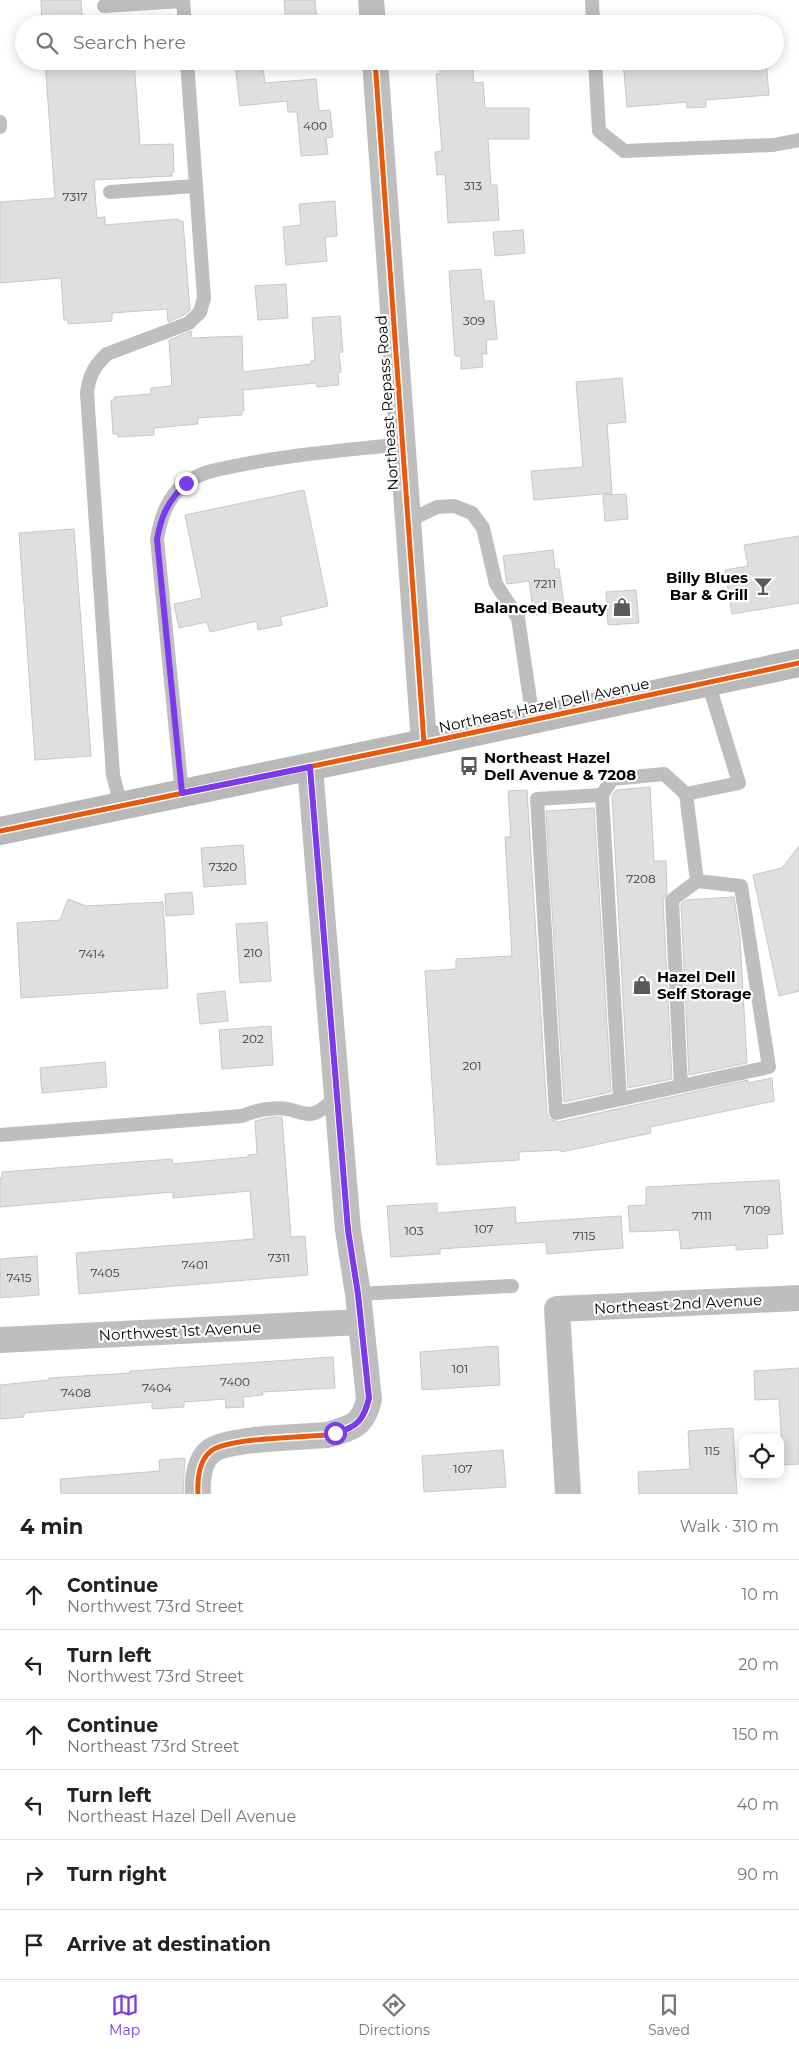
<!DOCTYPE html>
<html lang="en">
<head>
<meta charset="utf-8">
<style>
  :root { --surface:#fff; --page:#f6f6f6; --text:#222; --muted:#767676; --line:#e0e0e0; --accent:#7c3aed }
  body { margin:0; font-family:Montserrat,sans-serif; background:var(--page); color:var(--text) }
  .controls { position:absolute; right:15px; bottom:15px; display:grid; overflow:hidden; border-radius:10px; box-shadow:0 2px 12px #0003 }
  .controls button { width:45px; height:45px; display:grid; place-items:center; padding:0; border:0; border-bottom:1px solid var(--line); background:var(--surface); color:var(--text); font:25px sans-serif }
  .stop { position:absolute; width:15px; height:15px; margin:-11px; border:4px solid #7c3aed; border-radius:50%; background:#fff }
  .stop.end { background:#7c3aed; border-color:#fff; box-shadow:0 1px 5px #0008 }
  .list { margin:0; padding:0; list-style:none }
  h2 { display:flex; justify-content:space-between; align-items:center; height:65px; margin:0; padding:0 20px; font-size:21px }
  h2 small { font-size:16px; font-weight:400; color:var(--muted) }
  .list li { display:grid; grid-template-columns:32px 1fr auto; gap:15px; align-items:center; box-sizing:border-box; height:70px; padding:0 20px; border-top:1px solid var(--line) }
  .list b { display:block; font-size:19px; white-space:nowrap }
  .list p { margin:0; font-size:16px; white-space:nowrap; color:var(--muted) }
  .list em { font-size:16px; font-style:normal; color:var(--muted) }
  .icon { flex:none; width:28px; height:28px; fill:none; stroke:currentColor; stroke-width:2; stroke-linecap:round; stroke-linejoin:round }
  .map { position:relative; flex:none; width:799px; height:1494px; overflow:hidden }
  .search { position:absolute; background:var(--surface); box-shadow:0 2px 12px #0003; left:15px; right:15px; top:15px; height:55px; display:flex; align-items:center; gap:12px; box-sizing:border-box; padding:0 18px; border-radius:28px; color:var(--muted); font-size:19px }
  .sheet { height:485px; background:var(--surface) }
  nav { display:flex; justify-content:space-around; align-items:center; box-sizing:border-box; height:70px; border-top:1px solid var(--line); background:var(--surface); font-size:14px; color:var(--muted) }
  nav a { display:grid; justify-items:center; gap:2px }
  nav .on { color:var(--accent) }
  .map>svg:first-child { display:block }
</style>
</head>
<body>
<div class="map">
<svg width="799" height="1494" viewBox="0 0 799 1494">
  <rect width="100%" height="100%" fill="#fff"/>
  <path fill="#dfdfdf" stroke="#c7c7c7" d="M 41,0 L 81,0 L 83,24 L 42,24 Z
    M 284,0 L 315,0 L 317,24 L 286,24 Z
    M 45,61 L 134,61 L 140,145 L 173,144 L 174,172 L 172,172 L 172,176 L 94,180 L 97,218 L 105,217 L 105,225 L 179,219 L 179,221 L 183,221 L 190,310 L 184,315 L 168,322 L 167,309 L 112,313 L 112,321 L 68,324 L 68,320 L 64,320 L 61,278 L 0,283 L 0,202 L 55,198 Z
    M 262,61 L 265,83 L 316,79 L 319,111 L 330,110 L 333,137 L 326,138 L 328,154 L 301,156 L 297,112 L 288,112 L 287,101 L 240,106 L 235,64 Z
    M 440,61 L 472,61 L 474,83 L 483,82 L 485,108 L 529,108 L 529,139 L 488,139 L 491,185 L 497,185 L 499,220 L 448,223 L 445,174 L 437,175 L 435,152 L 442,151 L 436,74 L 440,74 Z
    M 623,61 L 766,61 L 769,95 L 706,100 L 706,107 L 687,108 L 687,102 L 627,107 Z
    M 335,201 L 337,236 L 325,237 L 327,261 L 286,265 L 283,227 L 301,225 L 299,204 Z
    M 523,230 L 525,253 L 495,256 L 493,232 Z
    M 481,269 L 484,301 L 494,301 L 497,339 L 486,340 L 487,354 L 482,354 L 483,367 L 461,369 L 461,356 L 455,356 L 449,271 Z
    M 286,284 L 288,318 L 258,320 L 255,286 Z
    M 340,316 L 343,352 L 339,353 L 341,372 L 338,373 L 339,385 L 317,387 L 316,383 L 243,390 L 244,411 L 242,411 L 242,415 L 198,418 L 198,424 L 154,428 L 154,435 L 118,437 L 118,434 L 113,434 L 111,400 L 114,400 L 114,397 L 151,394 L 151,388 L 172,386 L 169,340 L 191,331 L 192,338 L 242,336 L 243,372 L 311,364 L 311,361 L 315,360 L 312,318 Z
    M 622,378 L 626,422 L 607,424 L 612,493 L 534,500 L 531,471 L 583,467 L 576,382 Z
    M 304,490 L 328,606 L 280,617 L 282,625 L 258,630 L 257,621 L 210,632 L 207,622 L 179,628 L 174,604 L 202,598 L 185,515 Z
    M 626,494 L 628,519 L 605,521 L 603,495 Z
    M 74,529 L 91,756 L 35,760 L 19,533 Z
    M 799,536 L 799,603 L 732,614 L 725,570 L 748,566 L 744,545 Z
    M 553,550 L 555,569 L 559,569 L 564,605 L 561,605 L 562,612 L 536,615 L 535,609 L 533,609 L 529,581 L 507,584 L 503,556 Z
    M 636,590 L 639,623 L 608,625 L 606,592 Z
    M 650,787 L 654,861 L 666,861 L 667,893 L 663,900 L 672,1079 L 628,1088 L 612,796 L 616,790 Z
    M 527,790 L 547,1114 L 549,1119 L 558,1122 L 748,1080 L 748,1083 L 772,1078 L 774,1101 L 650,1127 L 651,1133 L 561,1152 L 561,1150 L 519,1152 L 519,1160 L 437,1165 L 425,971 L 456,969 L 456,959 L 512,956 L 505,837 L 511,837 L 508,791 Z
    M 594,808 L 611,1092 L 564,1102 L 546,811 Z
    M 243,845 L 246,884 L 204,887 L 201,848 Z
    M 799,846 L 799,991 L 779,996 L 753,875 L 782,868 Z
    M 192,892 L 194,914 L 166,916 L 165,894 Z
    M 734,897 L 740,938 L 747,1063 L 689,1075 L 681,904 L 686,900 Z
    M 68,899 L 86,906 L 163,902 L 168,988 L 21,998 L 17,923 L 60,920 Z
    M 267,922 L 271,981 L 240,983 L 236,924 Z
    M 225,991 L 228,1021 L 200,1024 L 197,994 Z
    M 271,1026 L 273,1065 L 222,1069 L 219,1030 Z
    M 105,1062 L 107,1087 L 42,1093 L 40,1068 Z
    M 271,1117 L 282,1117 L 291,1237 L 305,1236 L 308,1275 L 79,1294 L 76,1253 L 254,1239 L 250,1191 L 173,1198 L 173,1192 L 0,1207 L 0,1178 L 2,1178 L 2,1172 L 172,1159 L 173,1164 L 248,1157 L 248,1155 L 257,1154 L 255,1121 Z
    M 779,1180 L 783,1234 L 767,1235 L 768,1248 L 736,1250 L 736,1245 L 681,1249 L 679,1230 L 630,1232 L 628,1206 L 646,1205 L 646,1187 Z
    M 437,1203 L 437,1213 L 515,1207 L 516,1223 L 621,1216 L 623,1248 L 547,1254 L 546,1242 L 440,1249 L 440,1254 L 391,1257 L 387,1206 Z
    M 37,1256 L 39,1295 L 0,1298 L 0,1259 Z
    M 498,1346 L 500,1385 L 422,1390 L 420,1352 Z
    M 333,1357 L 335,1388 L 262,1392 L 263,1395 L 243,1397 L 244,1407 L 226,1408 L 225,1399 L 184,1402 L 184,1407 L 152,1409 L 152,1402 L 24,1413 L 24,1417 L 0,1419 L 0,1385 L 49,1380 L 49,1378 L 130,1373 L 130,1371 Z
    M 799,1368 L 799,1464 L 783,1465 L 779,1399 L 755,1400 L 754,1371 Z
    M 733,1428 L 737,1494 L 639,1494 L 638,1472 L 690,1469 L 688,1431 Z
    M 503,1450 L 506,1487 L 424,1492 L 422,1456 Z
    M 185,1458 L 183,1494 L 61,1494 L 60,1479 L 160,1471 L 159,1460 Z"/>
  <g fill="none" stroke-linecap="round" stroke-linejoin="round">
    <path stroke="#bebebe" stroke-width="14" d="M 592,0 L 593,24
      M 104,6 L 183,1 L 185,24
      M 595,61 L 599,131 L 624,151 L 773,145 L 799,140
      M 0,122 L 0,127
      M 110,192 L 196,186
      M 408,521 L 437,507 L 454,506 L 472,513 L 483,528 L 496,584 L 518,618 L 533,720
      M 182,793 L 157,539 C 161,517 167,497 186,483 C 202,471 221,469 240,465 C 294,454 349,450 403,444
      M 602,795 L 612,779 L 664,774 L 686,794
      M 121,806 L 113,775 L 87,393 C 89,376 94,366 107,354 L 189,323 L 200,312 L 204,298 L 187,61
      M 681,1086 L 672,900 L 697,881
      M 620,1099 L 602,795 L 537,799 L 556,1113 L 769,1067 L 741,886 L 697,881 L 686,794 L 739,783 L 708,682
      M 0,1135 L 242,1116 C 256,1110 272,1107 288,1109 C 298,1111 305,1116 315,1113 C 323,1110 331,1102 337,1097
      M 358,1294 L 512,1286"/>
    <path stroke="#bebebe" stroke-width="26" d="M 371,0 L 373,24
      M 375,61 L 424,743
      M 0,1340 L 360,1322
      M 198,1494 C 197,1480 199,1460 211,1451 C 227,1438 303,1437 327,1435 C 352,1428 363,1426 369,1399 L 358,1294 L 348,1230 L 310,767
      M 568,1494 L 557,1309 L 799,1298"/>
    <path stroke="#b8b8b8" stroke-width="28" d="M 0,831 L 424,743 L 799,663"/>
    <g stroke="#fff" stroke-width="8">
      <path id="cycleway" d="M 375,61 L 424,743
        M 0,831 L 424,743 L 799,663
        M 198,1494 C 197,1480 199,1460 211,1451 C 227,1438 303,1437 327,1435 C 352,1428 363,1426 369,1399 L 358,1294 L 348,1230 L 310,767"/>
    </g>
    <use href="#cycleway" stroke="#e8590c" stroke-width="5"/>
  </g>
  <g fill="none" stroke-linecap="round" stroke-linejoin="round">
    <path stroke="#7c3aed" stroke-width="6" d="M 186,483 C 168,502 162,513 157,539 L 182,793 L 310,767 L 348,1230 L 358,1294 L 369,1398 C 364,1419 357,1428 335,1433"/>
  </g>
  <defs>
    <g id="bar-bare" transform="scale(1.5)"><path d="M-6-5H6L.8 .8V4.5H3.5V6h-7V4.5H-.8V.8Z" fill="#595959" stroke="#fff" stroke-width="2.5" paint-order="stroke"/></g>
    <g id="shop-bare" transform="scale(1.5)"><path d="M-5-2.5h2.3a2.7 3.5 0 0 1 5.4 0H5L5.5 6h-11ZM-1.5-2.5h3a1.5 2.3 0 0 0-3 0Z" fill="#595959" stroke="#fff" stroke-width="2.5" paint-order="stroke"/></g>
    <g id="bus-bare" transform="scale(1.5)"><path d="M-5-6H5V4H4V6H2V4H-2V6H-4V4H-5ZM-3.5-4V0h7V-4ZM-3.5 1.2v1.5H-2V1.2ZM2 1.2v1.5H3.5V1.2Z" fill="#595959" stroke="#fff" stroke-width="2.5" paint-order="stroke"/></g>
  </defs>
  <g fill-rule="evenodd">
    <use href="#bar-bare" x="763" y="586"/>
    <use href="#shop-bare" x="622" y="607"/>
    <use href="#bus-bare" x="469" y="766"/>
    <use href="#shop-bare" x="642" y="985"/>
  </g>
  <g text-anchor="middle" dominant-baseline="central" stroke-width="4.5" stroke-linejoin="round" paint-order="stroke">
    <g font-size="12" fill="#383838">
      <text x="315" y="125">400</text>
      <text x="473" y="185">313</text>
      <text x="75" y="196">7317</text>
      <text x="474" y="320">309</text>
      <text x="545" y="583">7211</text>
      <text x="223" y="866">7320</text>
      <text x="641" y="878">7208</text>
      <text x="253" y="952">210</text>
      <text x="92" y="953">7414</text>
      <text x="253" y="1038">202</text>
      <text x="472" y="1065">201</text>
      <text x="757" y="1209">7109</text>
      <text x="702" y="1215">7111</text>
      <text x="484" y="1228">107</text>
      <text x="414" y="1230">103</text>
      <text x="584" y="1235">7115</text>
      <text x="279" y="1257">7311</text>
      <text x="195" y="1264">7401</text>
      <text x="105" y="1272">7405</text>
      <text x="19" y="1277">7415</text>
      <text x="460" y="1368">101</text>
      <text x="235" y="1381">7400</text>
      <text x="157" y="1387">7404</text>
      <text x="76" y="1392">7408</text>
      <text x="712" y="1450">115</text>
      <text x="463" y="1468">107</text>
    </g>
    <g font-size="15" fill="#000" stroke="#fff">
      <text transform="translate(387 403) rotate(-94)">Northeast Repass Road</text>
      <text transform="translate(544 705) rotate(-12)">Northeast Hazel Dell Avenue</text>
      <text transform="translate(678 1304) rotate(-3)">Northeast 2nd Avenue</text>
      <text transform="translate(180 1331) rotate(-3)">Northwest 1st Avenue</text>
    </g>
    <g font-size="15" font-weight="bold" fill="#000" stroke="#fff" text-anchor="end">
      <text x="748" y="577">Billy Blues<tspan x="748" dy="17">Bar &amp; Grill</tspan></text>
      <text x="607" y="607">Balanced Beauty</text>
      <text x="484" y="757" text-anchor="start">Northeast Hazel<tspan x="484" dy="17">Dell Avenue &amp; 7208</tspan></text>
      <text x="657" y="976" text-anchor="start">Hazel Dell<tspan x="657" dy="17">Self Storage</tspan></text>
    </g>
  </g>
</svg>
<div class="controls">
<button><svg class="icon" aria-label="locate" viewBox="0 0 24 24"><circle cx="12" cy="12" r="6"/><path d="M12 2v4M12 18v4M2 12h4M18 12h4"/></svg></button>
</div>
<div class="stop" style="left:335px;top:1433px"></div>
<div class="stop end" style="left:186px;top:483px"></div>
<div class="search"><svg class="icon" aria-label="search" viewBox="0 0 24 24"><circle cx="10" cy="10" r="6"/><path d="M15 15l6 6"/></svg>Search here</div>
</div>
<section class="sheet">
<h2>4 min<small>Walk · 310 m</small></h2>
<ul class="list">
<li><svg class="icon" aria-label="ahead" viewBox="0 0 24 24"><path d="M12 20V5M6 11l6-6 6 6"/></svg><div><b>Continue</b><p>Northwest 73rd Street</p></div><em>10 m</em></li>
<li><svg class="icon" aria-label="left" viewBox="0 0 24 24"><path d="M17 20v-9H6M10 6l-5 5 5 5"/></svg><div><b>Turn left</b><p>Northwest 73rd Street</p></div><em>20 m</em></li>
<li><svg class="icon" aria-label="ahead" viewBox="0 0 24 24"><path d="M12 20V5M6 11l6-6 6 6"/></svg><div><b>Continue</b><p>Northeast 73rd Street</p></div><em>150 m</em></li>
<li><svg class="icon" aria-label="left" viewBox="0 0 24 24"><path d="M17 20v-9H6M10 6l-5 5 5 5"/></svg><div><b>Turn left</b><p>Northeast Hazel Dell Avenue</p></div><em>40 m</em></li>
<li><svg class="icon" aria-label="right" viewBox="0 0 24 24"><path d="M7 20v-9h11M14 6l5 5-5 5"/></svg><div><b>Turn right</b></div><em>90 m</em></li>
<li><svg class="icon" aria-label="arrive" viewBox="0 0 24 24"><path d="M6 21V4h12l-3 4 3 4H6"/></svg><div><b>Arrive at destination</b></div></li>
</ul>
</section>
<nav>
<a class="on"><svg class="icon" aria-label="map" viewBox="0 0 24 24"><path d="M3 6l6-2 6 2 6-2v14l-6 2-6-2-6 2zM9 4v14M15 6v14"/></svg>Map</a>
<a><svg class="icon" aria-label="directions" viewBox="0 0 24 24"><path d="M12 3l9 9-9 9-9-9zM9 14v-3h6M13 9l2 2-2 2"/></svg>Directions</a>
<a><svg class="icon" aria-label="saved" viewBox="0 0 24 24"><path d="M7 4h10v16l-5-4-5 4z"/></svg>Saved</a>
</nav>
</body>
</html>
